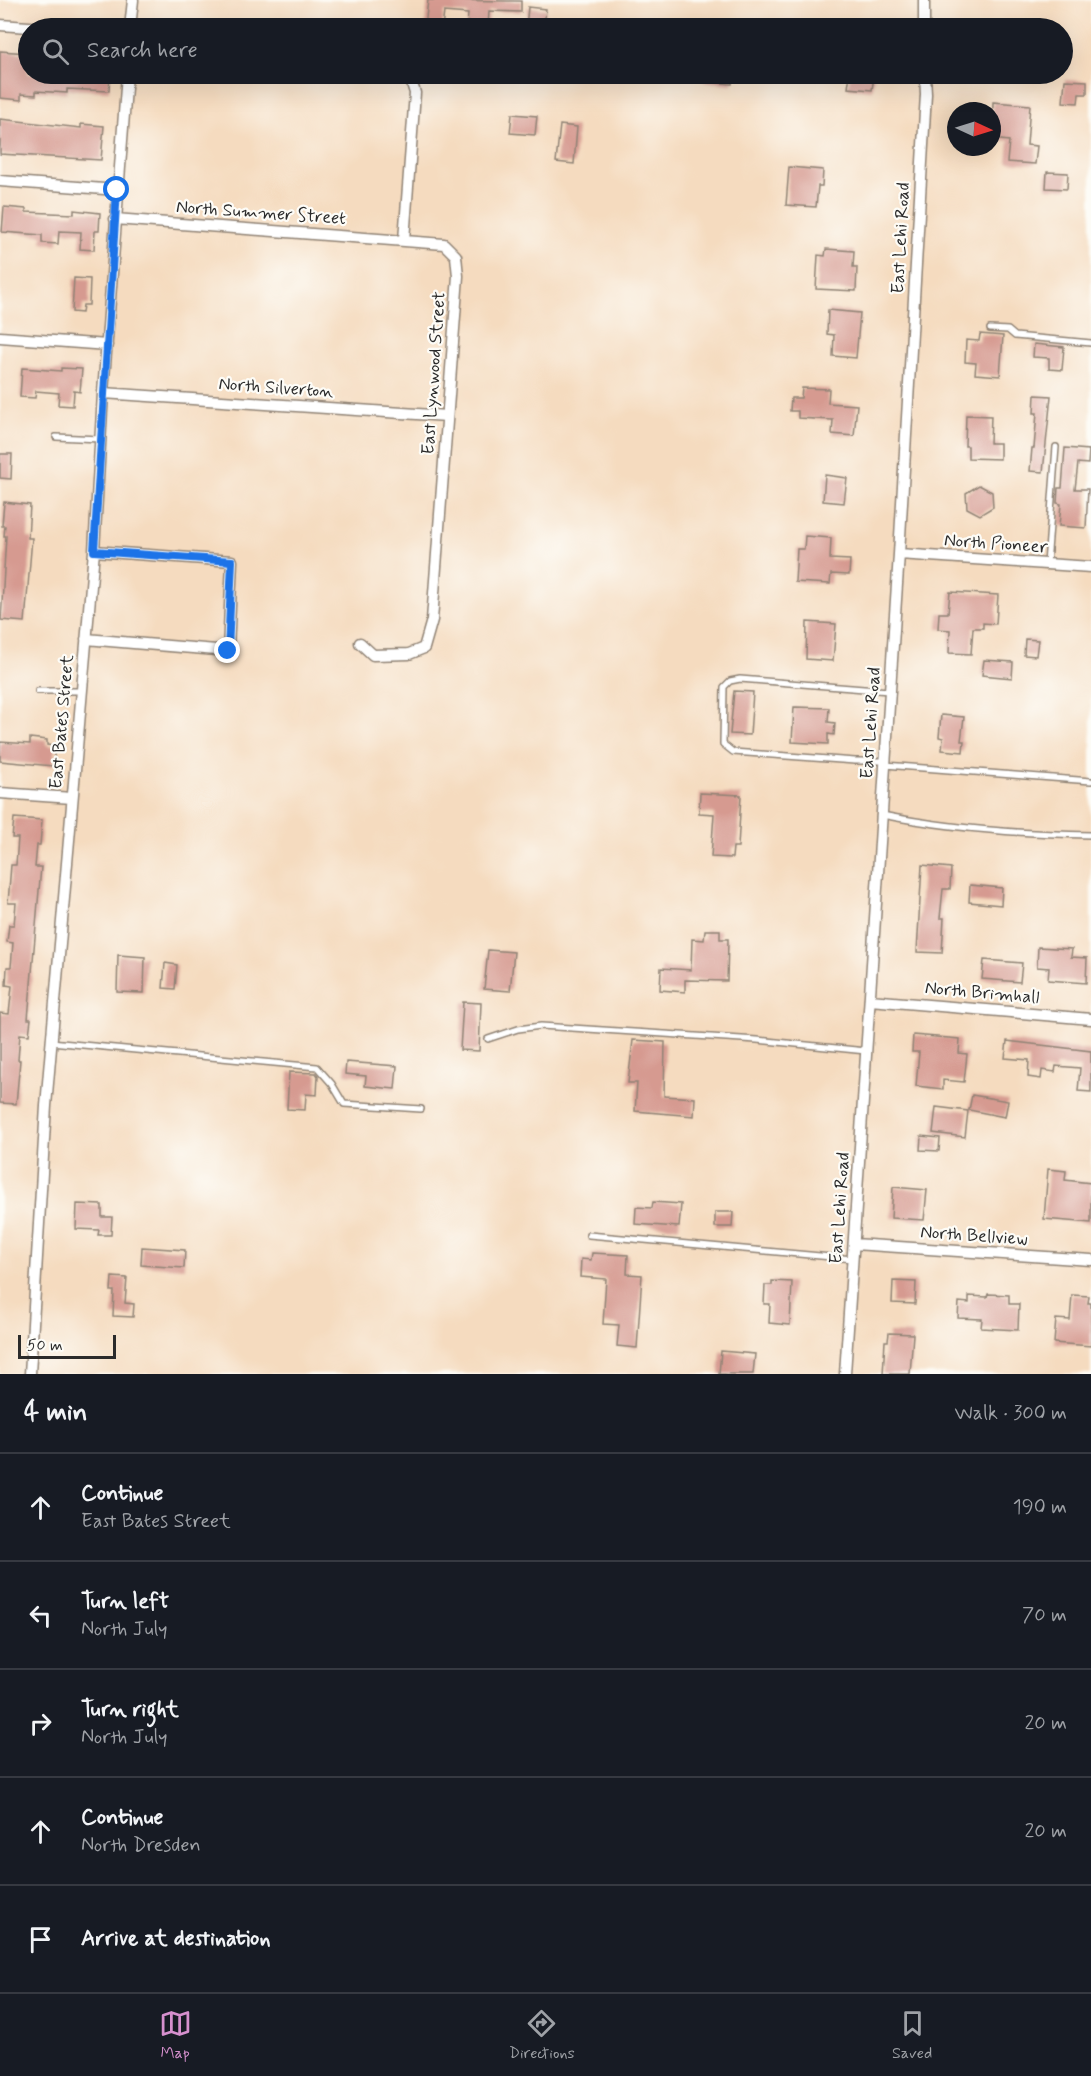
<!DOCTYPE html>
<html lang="en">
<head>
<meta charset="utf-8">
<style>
  :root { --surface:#171b24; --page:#20242c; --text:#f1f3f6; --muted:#9ea1a6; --line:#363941; --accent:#d690ce }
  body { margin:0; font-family:Mynerve,sans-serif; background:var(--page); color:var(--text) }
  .compass { position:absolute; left:947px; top:102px; width:54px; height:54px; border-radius:50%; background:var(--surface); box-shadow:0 6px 24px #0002; rotate:94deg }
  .scale { position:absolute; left:18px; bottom:15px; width:98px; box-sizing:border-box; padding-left:6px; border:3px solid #2b2b2b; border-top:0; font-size:16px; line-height:21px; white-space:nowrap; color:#2b2b2b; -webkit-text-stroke:4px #fdfcf7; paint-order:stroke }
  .stop { position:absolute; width:18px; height:18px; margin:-14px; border:4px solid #1a73e8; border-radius:50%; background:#fff }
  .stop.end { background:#1a73e8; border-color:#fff; box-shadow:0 2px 6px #0008 }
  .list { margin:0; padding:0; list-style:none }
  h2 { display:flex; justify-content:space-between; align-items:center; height:78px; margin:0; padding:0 24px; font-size:26px }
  h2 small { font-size:20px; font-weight:400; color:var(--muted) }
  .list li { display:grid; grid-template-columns:39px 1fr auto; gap:18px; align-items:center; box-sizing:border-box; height:108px; padding:0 24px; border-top:2px solid var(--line) }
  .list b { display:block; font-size:22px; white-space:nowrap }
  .list p { margin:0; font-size:20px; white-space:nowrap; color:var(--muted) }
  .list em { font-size:20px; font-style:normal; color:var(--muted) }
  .icon { flex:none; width:33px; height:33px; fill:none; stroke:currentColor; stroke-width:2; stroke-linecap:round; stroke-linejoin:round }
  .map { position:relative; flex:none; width:1091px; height:1374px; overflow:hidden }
  .search { position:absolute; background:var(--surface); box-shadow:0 6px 24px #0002; left:18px; right:18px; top:18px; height:66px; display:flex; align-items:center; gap:15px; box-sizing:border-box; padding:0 21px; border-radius:33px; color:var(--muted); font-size:22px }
  .sheet { height:618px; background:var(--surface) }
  nav { display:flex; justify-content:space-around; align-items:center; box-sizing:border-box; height:84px; border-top:2px solid var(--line); background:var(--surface); font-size:16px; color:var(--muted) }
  nav a { display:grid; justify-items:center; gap:3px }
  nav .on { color:var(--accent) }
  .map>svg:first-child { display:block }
</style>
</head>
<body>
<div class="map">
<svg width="1091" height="1374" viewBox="0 0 1091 1374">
  <rect width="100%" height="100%" fill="#fdfcf7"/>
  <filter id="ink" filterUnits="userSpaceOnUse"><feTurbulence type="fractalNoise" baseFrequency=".0167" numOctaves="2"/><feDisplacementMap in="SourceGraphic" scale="12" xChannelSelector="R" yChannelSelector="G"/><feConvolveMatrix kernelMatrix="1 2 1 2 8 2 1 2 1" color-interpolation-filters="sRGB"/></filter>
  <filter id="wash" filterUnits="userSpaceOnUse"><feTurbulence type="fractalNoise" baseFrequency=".008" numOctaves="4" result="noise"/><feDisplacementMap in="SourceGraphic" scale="24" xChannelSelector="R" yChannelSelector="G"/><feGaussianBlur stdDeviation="1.35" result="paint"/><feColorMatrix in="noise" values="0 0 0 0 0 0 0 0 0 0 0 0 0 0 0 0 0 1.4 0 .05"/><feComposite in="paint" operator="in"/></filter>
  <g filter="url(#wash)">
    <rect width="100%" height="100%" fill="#f5dbbf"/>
    <g id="blocks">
      <path fill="#d69a90" d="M 428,0 L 521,1 L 521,12 L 489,11 L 488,28 L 467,26 L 468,14 L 444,12 L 442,28 L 425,27 Z
        M 528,7 L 546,9 L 544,28 L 526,28 Z
        M 0,51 L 28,53 L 28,74 L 110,74 L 109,91 L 67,89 L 67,93 L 36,91 L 36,95 L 21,94 L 21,100 L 0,98 Z
        M 702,74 L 733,74 L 732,84 L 702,81 Z
        M 850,74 L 874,76 L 872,90 L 848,88 Z
        M 1065,80 L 1087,81 L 1087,94 L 1079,94 L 1078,103 L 1063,102 Z
        M 993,102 L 1030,105 L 1027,145 L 1037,146 L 1035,164 L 1007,162 L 1009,141 L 992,139 Z
        M 512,114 L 537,116 L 535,135 L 510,133 Z
        M 0,119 L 81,128 L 81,124 L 104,126 L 101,160 L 0,154 Z
        M 560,125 L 577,127 L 574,164 L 556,162 Z
        M 789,167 L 823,170 L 822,186 L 818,186 L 816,207 L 786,205 Z
        M 1047,172 L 1068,173 L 1067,189 L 1046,188 Z
        M 4,207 L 26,209 L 26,212 L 74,214 L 74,210 L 100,213 L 99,231 L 95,231 L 94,250 L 80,249 L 81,232 L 59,231 L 58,244 L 42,243 L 42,235 L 2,232 Z
        M 826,249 L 854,251 L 853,267 L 857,267 L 856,291 L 816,289 L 818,255 L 825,256 Z
        M 74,278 L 90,279 L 89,305 L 83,305 L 82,313 L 72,312 Z
        M 828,310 L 860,313 L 856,358 L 833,356 L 834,335 L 827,334 Z
        M 980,334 L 1003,336 L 1000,376 L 975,374 L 976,363 L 965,362 L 966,340 L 979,341 Z
        M 1034,344 L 1064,347 L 1062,370 L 1049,369 L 1049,358 L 1033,357 Z
        M 22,368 L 61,371 L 61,368 L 82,369 L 80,392 L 74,391 L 73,406 L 58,405 L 59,393 L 36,391 L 35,398 L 20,397 Z
        M 802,388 L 829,389 L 828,403 L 857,405 L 854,436 L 832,434 L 833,420 L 798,418 L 798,411 L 790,411 L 791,398 L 801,398 Z
        M 1035,395 L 1051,396 L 1043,472 L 1030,471 L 1032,448 L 1034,448 L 1037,413 L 1034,413 Z
        M 966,415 L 991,416 L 990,443 L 1000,443 L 1000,459 L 968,458 L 968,446 L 965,446 Z
        M 1065,448 L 1089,450 L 1088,464 L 1078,463 L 1075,489 L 1088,489 L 1086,528 L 1059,526 L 1061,504 L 1057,503 L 1058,488 L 1062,488 Z
        M 0,454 L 12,454 L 11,479 L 0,478 Z
        M 825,475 L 847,478 L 844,503 L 823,501 Z
        M 979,485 L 992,492 L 993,507 L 980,515 L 967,508 L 966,493 Z
        M 4,502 L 30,505 L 28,538 L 32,538 L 25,622 L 1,620 L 6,536 L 4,536 L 5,526 L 2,526 Z
        M 805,536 L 831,538 L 830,559 L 850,560 L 849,575 L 831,574 L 830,584 L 795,582 L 797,549 L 804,549 Z
        M 950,592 L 998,595 L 996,624 L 983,623 L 983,628 L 973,628 L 971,654 L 949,653 L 950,630 L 938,629 L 939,613 L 948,613 Z
        M 807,622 L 836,624 L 833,661 L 806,659 Z
        M 1025,639 L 1038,640 L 1036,656 L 1024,655 Z
        M 984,660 L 1013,662 L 1012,678 L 982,675 Z
        M 734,691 L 753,692 L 750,735 L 730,734 Z
        M 794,707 L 829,708 L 828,722 L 835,723 L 834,735 L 828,734 L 828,744 L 792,742 Z
        M 941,715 L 964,717 L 961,741 L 964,741 L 963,752 L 942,750 L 943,738 L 939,737 Z
        M 30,738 L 47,740 L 47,745 L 55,746 L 53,766 L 0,761 L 0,742 L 30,744 Z
        M 700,793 L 741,795 L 738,847 L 733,847 L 732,858 L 711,857 L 714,814 L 699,813 Z
        M 14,818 L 42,820 L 40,845 L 37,845 L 35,867 L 41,867 L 28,1019 L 31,1019 L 29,1035 L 20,1034 L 18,1060 L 20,1060 L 16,1104 L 0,1103 L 0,1013 L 9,1014 L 12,986 L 6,985 L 7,967 L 11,967 L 13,943 L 7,942 L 9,925 L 14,925 L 16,903 L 8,903 L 11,865 L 16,865 L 18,838 L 12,838 Z
        M 922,865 L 951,868 L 950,889 L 943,889 L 940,918 L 944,918 L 942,953 L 917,952 Z
        M 970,885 L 1002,888 L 1001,905 L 969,902 Z
        M 705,930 L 720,930 L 720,939 L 728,939 L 727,981 L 685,980 L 685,992 L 660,990 L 661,968 L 691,970 L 692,939 L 704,940 Z
        M 1038,947 L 1072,949 L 1071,957 L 1087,958 L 1086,983 L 1048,980 L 1049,968 L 1037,967 Z
        M 488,950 L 514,952 L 510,991 L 484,989 Z
        M 118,955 L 145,957 L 144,993 L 117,992 Z
        M 984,960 L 1022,963 L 1020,982 L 982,979 Z
        M 165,963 L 177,965 L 175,989 L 163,988 Z
        M 463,1002 L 481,1003 L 479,1051 L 460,1050 Z
        M 913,1035 L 960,1039 L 959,1053 L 967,1054 L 964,1082 L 943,1080 L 943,1089 L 916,1086 L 919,1052 L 912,1052 Z
        M 633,1040 L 665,1042 L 664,1096 L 695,1098 L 694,1116 L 635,1111 L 637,1083 L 628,1083 Z
        M 1007,1041 L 1091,1051 L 1091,1092 L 1078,1091 L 1080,1068 L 1056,1066 L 1055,1072 L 1042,1070 L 1041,1079 L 1028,1077 L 1029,1060 L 1005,1058 Z
        M 346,1062 L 397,1066 L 395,1089 L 365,1086 L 366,1076 L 345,1074 Z
        M 289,1072 L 316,1073 L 318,1076 L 317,1095 L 306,1094 L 305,1110 L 287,1109 Z
        M 972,1095 L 1008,1101 L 1005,1117 L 969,1110 Z
        M 936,1107 L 968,1111 L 965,1137 L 933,1133 Z
        M 921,1136 L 940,1138 L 939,1151 L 920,1150 Z
        M 1048,1169 L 1066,1171 L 1065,1180 L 1091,1183 L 1091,1223 L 1044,1219 Z
        M 893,1187 L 927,1190 L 924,1220 L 891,1218 Z
        M 653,1202 L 681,1204 L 679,1227 L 635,1224 L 636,1207 L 652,1208 Z
        M 77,1204 L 102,1205 L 102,1217 L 112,1217 L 111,1235 L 98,1235 L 99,1230 L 76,1229 Z
        M 715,1212 L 733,1212 L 732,1227 L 715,1227 Z
        M 142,1247 L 185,1250 L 184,1268 L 141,1265 Z
        M 592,1253 L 628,1255 L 627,1274 L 642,1275 L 637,1348 L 617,1346 L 619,1325 L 603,1324 L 606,1279 L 580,1277 L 581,1259 L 591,1260 Z
        M 112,1277 L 127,1278 L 125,1303 L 134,1304 L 133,1317 L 113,1316 L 114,1291 L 111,1291 Z
        M 772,1281 L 792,1282 L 790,1325 L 769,1323 L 770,1304 L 764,1304 L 765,1285 L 772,1285 Z
        M 893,1281 L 916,1282 L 915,1304 L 892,1303 Z
        M 988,1294 L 1009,1295 L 1009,1304 L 1019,1304 L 1018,1330 L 981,1328 L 982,1319 L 958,1318 L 959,1302 L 969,1303 L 969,1296 L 987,1297 Z
        M 1072,1295 L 1089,1296 L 1088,1303 L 1091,1303 L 1091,1346 L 1054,1343 L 1056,1319 L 1070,1320 Z
        M 889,1333 L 913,1334 L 910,1374 L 883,1374 L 885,1341 L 888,1341 Z
        M 721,1351 L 755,1354 L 753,1374 L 719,1374 Z"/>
    </g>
  </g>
  <g filter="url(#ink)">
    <use href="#blocks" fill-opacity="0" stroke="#908375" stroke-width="1.5"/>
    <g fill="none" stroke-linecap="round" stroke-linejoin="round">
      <g stroke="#908375" stroke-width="8">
        <path id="service" d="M 990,329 L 1008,330 L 1015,336 L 1091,343
          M 56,437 L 100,439
          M 1047,564 L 1056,447
          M 38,691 L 81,691
          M 885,761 L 855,761 L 733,752 L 723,744 L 724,687 L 730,681 L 740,679 L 889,691
          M 885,765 L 1091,781
          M 882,815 C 952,829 1020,834 1091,835
          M 488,1039 L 518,1029 L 541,1026 L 757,1040 L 866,1051
          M 51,1042 L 317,1067 L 332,1084 L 344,1104 L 421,1109
          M 589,1235 L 853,1259"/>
      </g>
      <g stroke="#908375" stroke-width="13">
        <path id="minor" d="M 924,0 L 924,28
          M 0,25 L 43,28
          M 130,28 L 133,0
          M 0,181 L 117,190
          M 115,219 L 444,244 L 456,256 L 458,276 L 432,620 L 424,648 L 409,654 L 373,655 L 360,643
          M 404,240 L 415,93 L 409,74
          M 0,337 L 107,345
          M 103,393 L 447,416
          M 899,554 L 1091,567
          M 86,639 L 228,651 L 232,561 L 94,551
          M 0,793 L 72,798
          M 870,1000 L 1091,1019
          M 854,1244 L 1091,1260
          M 30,1374 L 46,1106 L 94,551 L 103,393 L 127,74
          M 845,1374 L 899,554 L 926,94 L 925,74"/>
      </g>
      <use href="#service" stroke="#fff" stroke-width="5"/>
      <use href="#minor" stroke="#fff" stroke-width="10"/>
    </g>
  </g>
  <g fill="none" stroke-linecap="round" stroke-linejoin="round" filter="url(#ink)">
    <path stroke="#1a73e8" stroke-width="8" d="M 117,190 L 94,551 L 232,561 L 228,651"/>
  </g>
  <g text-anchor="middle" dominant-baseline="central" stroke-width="4.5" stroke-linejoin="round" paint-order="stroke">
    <g font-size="18" fill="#2b2b2b" stroke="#fdfcf7">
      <text transform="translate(261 213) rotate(4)">North Summer Street</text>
      <text transform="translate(901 238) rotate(-87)">East Lehi Road</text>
      <text transform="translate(434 373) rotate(-86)">East Lynwood Street</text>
      <text transform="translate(276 388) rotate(4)">North Silverton</text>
      <text transform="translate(996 544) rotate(4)">North Pioneer</text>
      <text transform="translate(62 722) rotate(-85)">East Bates Street</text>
      <text transform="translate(871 723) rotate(-86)">East Lehi Road</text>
      <text transform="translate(982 993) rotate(5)">North Brimhall</text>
      <text transform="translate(840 1208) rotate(-86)">East Lehi Road</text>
      <text transform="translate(974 1236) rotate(4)">North Bellview</text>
    </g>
  </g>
</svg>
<svg class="compass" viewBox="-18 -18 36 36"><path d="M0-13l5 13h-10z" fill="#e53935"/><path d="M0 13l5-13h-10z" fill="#9ea1a6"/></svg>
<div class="scale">50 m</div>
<div class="stop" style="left:117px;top:190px"></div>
<div class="stop end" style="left:228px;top:651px"></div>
<div class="search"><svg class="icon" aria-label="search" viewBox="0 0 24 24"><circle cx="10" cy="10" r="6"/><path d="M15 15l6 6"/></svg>Search here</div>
</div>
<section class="sheet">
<h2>4 min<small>Walk · 300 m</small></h2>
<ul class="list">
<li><svg class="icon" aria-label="ahead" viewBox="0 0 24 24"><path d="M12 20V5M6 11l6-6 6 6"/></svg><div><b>Continue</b><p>East Bates Street</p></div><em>190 m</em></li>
<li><svg class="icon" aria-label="left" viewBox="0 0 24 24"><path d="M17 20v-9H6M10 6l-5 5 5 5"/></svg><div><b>Turn left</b><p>North July</p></div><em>70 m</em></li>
<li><svg class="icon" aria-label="right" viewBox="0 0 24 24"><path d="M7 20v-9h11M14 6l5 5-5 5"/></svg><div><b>Turn right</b><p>North July</p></div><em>20 m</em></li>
<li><svg class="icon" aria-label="ahead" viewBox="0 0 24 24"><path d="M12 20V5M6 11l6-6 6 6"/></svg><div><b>Continue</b><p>North Dresden</p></div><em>20 m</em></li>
<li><svg class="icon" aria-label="arrive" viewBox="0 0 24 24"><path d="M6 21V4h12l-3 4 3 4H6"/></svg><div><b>Arrive at destination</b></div></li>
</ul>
</section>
<nav>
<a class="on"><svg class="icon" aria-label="map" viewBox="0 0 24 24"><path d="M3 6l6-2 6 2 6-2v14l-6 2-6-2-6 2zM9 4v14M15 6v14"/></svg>Map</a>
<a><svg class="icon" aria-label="directions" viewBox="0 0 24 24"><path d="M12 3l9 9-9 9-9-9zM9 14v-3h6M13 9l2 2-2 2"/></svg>Directions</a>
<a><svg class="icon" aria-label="saved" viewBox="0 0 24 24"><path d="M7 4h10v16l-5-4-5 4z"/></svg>Saved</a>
</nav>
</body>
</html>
